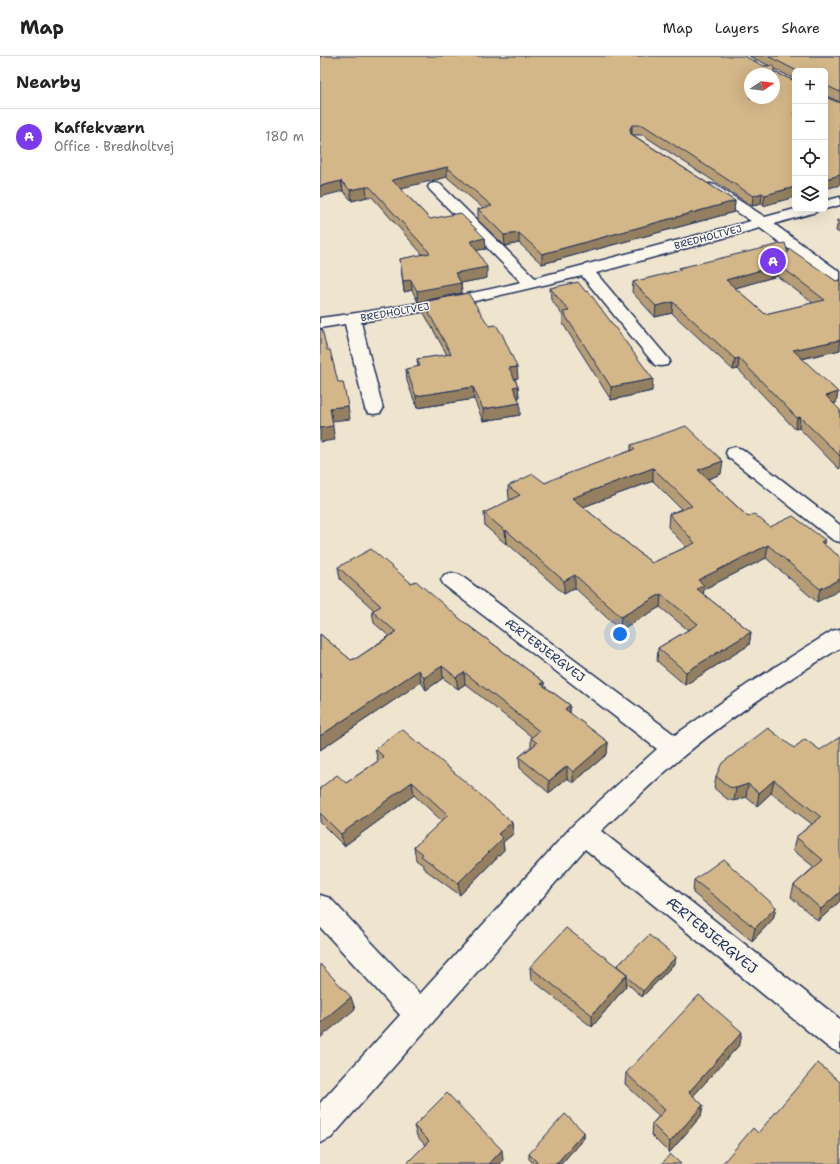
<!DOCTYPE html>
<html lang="en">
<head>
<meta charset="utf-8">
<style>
  :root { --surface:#fff; --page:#f6f6f6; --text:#222; --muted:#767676; --line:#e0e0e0; --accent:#7c3aed }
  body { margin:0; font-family:"Shantell Sans",sans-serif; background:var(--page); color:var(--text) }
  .controls { position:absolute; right:12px; top:12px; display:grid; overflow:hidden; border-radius:6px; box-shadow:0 4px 16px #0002 }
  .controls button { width:36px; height:36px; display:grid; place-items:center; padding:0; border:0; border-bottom:1px solid var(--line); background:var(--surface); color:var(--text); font:20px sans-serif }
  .compass { position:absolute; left:424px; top:12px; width:36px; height:36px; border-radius:50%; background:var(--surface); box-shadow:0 4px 16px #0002; rotate:77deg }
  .you { position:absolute; left:300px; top:578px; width:14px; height:14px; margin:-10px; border:3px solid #fff; border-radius:50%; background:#1a73e8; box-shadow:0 0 0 6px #1a73e833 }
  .badge { display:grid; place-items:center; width:26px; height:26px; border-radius:50%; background:var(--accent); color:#fff; font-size:13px; font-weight:700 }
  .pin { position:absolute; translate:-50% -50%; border:2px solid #fff; box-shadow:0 1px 4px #0006 }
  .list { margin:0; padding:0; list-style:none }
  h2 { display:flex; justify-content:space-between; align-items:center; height:52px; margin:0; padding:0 16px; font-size:17px }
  h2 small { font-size:13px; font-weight:400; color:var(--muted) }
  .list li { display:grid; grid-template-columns:26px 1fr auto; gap:12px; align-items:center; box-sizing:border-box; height:56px; padding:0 16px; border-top:1px solid var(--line) }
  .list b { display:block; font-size:15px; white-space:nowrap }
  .list p { margin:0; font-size:13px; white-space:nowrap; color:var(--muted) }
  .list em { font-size:13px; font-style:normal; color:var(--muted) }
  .icon { flex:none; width:22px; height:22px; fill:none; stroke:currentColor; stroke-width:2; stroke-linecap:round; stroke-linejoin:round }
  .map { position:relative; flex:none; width:520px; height:1108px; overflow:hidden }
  header { display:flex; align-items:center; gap:24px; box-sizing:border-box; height:56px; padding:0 20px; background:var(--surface); border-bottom:1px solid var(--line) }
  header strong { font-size:19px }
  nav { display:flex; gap:22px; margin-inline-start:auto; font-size:14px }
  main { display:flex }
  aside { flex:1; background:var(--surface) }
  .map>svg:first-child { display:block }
</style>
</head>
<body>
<header>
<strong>Map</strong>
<nav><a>Map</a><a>Layers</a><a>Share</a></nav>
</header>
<main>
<aside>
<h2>Nearby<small></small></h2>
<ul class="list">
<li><span class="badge">A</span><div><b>Kaffekværn</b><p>Office · Bredholtvej</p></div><em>180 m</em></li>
</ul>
</aside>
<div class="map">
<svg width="520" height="1108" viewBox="0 0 520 1108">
  <rect width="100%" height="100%" fill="#efe4ce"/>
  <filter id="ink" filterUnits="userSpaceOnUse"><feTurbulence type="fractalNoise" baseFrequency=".025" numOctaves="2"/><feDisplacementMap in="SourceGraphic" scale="8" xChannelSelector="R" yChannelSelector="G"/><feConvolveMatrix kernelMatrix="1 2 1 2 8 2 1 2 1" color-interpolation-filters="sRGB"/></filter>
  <g filter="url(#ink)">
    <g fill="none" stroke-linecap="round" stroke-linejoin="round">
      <g stroke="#1b2f5e" stroke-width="3">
        <path id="minor" d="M 115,127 L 120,128 L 215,222 L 431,165 L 385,135 L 383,132 L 385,129 L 390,128 L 395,129 L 445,161 L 475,153 L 498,153 L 496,156 L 454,168 L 520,216 L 520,228 L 514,226 L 440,172 L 276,217 L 347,301 L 350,305 L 347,309 L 341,310 L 335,309 L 262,220 L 125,252 L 41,266 L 63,353 L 60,357 L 54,358 L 48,357 L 45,353 L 25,268 L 0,272 L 0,262 C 68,253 135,242 201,226 L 110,134 L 108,131 L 110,128 Z
          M 520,141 L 520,149 L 505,153 L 504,153 L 505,145 Z
          M 415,391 L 422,393 L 520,469 L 520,486 L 513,484 L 408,401 L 406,397 L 408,393 Z
          M 132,517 L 140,519 L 355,679 L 428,628 L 512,575 L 520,573 L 520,592 C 462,627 404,665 353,709 C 328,730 305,753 281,775 L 520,963 L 520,997 L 509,992 L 265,793 L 11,1082 L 0,1087 L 0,1047 L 80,959 L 0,871 L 0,839 L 10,842 L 100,938 L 254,768 L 337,693 L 124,529 L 121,524 L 124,519 Z"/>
      </g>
      <use href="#minor" fill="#fbf7ec" fill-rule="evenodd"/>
    </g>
    <path fill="#b69d76" stroke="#1b2f5e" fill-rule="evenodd" d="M 0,0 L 444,10 L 450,10 L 429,0 L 520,0 L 520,46 L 506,40 L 505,15 L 475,15 L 475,23 L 454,13 L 454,16 L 475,25 L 443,150 L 441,148 L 432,150 L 323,79 L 313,79 L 415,145 L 414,156 L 222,208 L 199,187 L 185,190 L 158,164 L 158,153 L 163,152 L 127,121 L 80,132 L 110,163 L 165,182 L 166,193 L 157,194 L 167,222 L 141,227 L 142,237 L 98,246 L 92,234 L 84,236 L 80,203 L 103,199 L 52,141 L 47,141 L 32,145 L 23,135 Z
      M 518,164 L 520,164 L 520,177 L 516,175 Z
      M 468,197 L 516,225 L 520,224 L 520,294 L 482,303 L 518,336 L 516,347 L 514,348 L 520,354 L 520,414 L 479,372 L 475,373 L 418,313 L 413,314 L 352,257 L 335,261 L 312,236 L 313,226 L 359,215 L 359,212 ZM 457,220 L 493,247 L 445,258 L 415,232 Z
      M 230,232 L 332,335 L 291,344 L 243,268 L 243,260 L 231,243 Z
      M 103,246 L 198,322 L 195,323 L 198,330 L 199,342 L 198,342 L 200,359 L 163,365 L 154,343 L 97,352 L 87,325 L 86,313 L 98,311 L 97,303 L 127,299 L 104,257 Z
      M 311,389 L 401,418 L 388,423 L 428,461 L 450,471 L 504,489 L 520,501 L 497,546 L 446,502 L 384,533 L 383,538 L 431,576 L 429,589 L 365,629 L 337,605 L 338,592 L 368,574 L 340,551 L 300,574 L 255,532 L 244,538 L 187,487 L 186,488 L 165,470 L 164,457 L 191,444 L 189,443 L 188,430 L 225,427 L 311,395 ZM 333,425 L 361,453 L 349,458 L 348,471 L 366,491 L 332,507 L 263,451 Z
      M 18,511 L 91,527 L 145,567 L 224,626 L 224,630 L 250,649 L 250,658 L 288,686 L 287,698 L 253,727 L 247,722 L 229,737 L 200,712 L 199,701 L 211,691 L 211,682 L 212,681 L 145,628 L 138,633 L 123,622 L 106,634 L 101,626 L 0,694 L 0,578 L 31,604 L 37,602 L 69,580 L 54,567 L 52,555 L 54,554 L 20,523 Z
      M 485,683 L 520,845 L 498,865 L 471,841 L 474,829 L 494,811 L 473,794 L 476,781 L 492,768 L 451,737 L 437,750 L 426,741 L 414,745 L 407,743 L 394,732 L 396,720 L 474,692 Z
      M 55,693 L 192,766 L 193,778 L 183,786 L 184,794 L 140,839 L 103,812 L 103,809 L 96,804 L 94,791 L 122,765 L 94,739 L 24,790 L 0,766 L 0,732 L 26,727 L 58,705 Z
      M 374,824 L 456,851 L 453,863 L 432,885 L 373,837 Z
      M 355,907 L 322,941 L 307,927 L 306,930 L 272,971 L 211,923 L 210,911 L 297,910 Z
      M 420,988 L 373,1040 L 383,1049 L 381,1060 L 349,1097 L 331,1079 L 332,1068 L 339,1060 L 305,1028 L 306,1017 Z
      M 94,1070 L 183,1104 L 180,1108 L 86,1108 L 105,1089 L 97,1080 Z
      M 264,1076 L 264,1082 L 241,1108 L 214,1108 L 209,1103 L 209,1098 Z"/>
    <path fill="#948060" stroke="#1b2f5e" d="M 507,30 L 506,40 L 505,40 L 505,32 Z
      M 312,69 L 312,79 L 310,73 Z
      M 127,111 L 127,121 L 73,134 L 72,124 Z
      M 520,119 L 520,129 L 505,133 L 505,123 Z
      M 21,125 L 23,135 L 0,141 L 0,130 Z
      M 46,131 L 47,141 L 32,145 L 30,134 Z
      M 475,131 L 475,141 L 443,150 L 445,139 Z
      M 442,137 L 441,148 L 432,150 L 433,140 Z
      M 415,145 L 414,156 L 222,208 L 222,198 Z
      M 199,177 L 199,187 L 185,190 L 184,179 Z
      M 165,182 L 166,193 L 152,195 L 151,185 Z
      M 459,209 L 457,220 L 405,235 L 406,224 Z
      M 167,211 L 167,222 L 141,227 L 142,237 L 98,246 L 97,235 L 135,217 Z
      M 91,224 L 92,234 L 84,236 L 83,225 Z
      M 353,246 L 352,257 L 335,261 L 336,250 Z
      M 520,284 L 520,294 L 471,305 L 473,294 Z
      M 419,302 L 418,313 L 413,314 L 415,303 Z
      M 197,311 L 198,322 L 190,324 L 189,312 Z
      M 333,323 L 332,335 L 291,344 L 291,331 Z
      M 198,330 L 199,342 L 193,342 L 193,331 Z
      M 153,331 L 154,343 L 97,352 L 96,340 Z
      M 518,336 L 516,347 L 503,351 L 506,340 Z
      M 200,347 L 200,359 L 163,365 L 163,353 Z
      M 28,350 L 30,363 L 12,365 L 15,384 L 0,386 L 0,372 L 10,352 Z
      M 480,361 L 479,372 L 475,373 L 477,362 Z
      M 403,405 L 401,418 L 377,427 L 378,414 Z
      M 333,412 L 333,425 L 252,455 L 252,442 Z
      M 186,474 L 187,487 L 186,488 L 185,475 Z
      M 505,484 L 502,497 L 501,486 Z
      M 448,489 L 446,502 L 384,533 L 383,542 L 376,546 L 378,524 Z
      M 255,519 L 255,532 L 244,538 L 244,525 Z
      M 520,523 L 520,534 L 497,546 L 500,533 Z
      M 341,538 L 340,551 L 300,574 L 301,561 Z
      M 431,576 L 429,589 L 365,629 L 366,616 Z
      M 122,610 L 123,622 L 106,634 L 104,622 Z
      M 99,614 L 101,626 L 0,694 L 0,680 Z
      M 144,616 L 145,628 L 138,633 L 136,621 Z
      M 224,626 L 224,638 L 221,628 Z
      M 250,649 L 250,661 L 245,653 Z
      M 288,686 L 287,698 L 253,727 L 253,716 Z
      M 247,710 L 247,722 L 229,737 L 229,725 Z
      M 454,724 L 451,737 L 437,750 L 439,737 Z
      M 92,726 L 94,739 L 24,790 L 21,778 Z
      M 428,728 L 426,741 L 414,745 L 416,732 Z
      M 192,766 L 193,778 L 183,786 L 184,794 L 140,839 L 138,827 L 178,778 Z
      M 520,836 L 520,845 L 498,865 L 501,853 Z
      M 456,851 L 453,863 L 432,885 L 435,872 Z
      M 356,901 L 355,907 L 322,941 L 323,935 Z
      M 307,918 L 306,930 L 272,971 L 272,959 Z
      M 31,941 L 35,953 L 0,982 L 0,967 Z
      M 422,976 L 420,988 L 367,1047 L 369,1036 Z
      M 383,1049 L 381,1060 L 349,1097 L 350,1086 Z
      M 264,1076 L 264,1082 L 241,1108 L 236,1108 Z
      M 182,1094 L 183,1104 L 180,1108 L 169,1108 Z"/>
    <path fill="#d4b789" stroke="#1b2f5e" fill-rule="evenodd" d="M 0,0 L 424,0 L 444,10 L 454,10 L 454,16 L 475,25 L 475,131 L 445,139 L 442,137 L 433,140 L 323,69 L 312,69 L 310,73 L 311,78 L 415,145 L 222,198 L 199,177 L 184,179 L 158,153 L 172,150 L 127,111 L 72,124 L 110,163 L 140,157 L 165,182 L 151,185 L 167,211 L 135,217 L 141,227 L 97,235 L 91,224 L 83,225 L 80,203 L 110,197 L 50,131 L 46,131 L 30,134 L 21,125 L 0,130 ZM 430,18 L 454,18 L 454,42 L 430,42 Z
      M 448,0 L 520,0 L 520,36 L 507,30 L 505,32 L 505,15 L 477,15 Z
      M 505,41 L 520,47 L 520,119 L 505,123 Z
      M 465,187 L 468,197 L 470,193 L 516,225 L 520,224 L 520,284 L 473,294 L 518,336 L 506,340 L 520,354 L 520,400 L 480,361 L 477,362 L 419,302 L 415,303 L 353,246 L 336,250 L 313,226 L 361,214 L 359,212 ZM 459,209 L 505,244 L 445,258 L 406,224 Z
      M 258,226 L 266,236 L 268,235 L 333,323 L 291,331 L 243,256 L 249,255 L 230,232 Z
      M 148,237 L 169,270 L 176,269 L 182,278 L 197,311 L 189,312 L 198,330 L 193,331 L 200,347 L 163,353 L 153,331 L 96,340 L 86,313 L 100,310 L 97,303 L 131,298 L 103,246 Z
      M 0,273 L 2,273 L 7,294 L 10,294 L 18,326 L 23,326 L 28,350 L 10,352 L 13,370 L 0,372 Z
      M 366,370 L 403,405 L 378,414 L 428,461 L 434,458 L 450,471 L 473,460 L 505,484 L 501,486 L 520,501 L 520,523 L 500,533 L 448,489 L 378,524 L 384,529 L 377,533 L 431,576 L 366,616 L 338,592 L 378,568 L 341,538 L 301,561 L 255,519 L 244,525 L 186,474 L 185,475 L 164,457 L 200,439 L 188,430 L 213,418 L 225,427 L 236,422 L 315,393 L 311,389 ZM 333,412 L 372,450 L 349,458 L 375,487 L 332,507 L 252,442 Z
      M 51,493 L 91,527 L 96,525 L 145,567 L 224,626 L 221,628 L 250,649 L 245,653 L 288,686 L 253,716 L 247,710 L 229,725 L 199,701 L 217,687 L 211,682 L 219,675 L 144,616 L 136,621 L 122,610 L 104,622 L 99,614 L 0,680 L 0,578 L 31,604 L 37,602 L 76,576 L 52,555 L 61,550 L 18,511 Z
      M 448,672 L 474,692 L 485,683 L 500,694 L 520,681 L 520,836 L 501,853 L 474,829 L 503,804 L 476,781 L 501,761 L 454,724 L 439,737 L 428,728 L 416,732 L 409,731 L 396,720 L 402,707 Z
      M 82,673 L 99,688 L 100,687 L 192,766 L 178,778 L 183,782 L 138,827 L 101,800 L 103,798 L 94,791 L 128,759 L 92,726 L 21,778 L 0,757 L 0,732 L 17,719 L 26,727 L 64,701 L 55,693 Z
      M 403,803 L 456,851 L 435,872 L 374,824 Z
      M 246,872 L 307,918 L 272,959 L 210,911 Z
      M 329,879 L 356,901 L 323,935 L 307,921 L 307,918 L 297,910 Z
      M 0,908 L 31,941 L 0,967 Z
      M 379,939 L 422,976 L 369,1036 L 383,1049 L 350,1086 L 332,1068 L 345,1054 L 306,1017 Z
      M 498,1007 L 520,1026 L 520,1108 L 402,1108 L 433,1072 L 438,1077 Z
      M 127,1037 L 182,1094 L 169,1108 L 86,1108 L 109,1085 L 94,1070 Z
      M 245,1058 L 264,1076 L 236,1108 L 219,1108 L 209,1098 Z
      M 350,1098 L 361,1108 L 342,1108 Z"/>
  </g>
  <g text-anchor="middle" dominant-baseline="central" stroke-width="3" stroke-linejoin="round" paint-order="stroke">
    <g font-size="10" fill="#1b2f5e" stroke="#fbf7ec">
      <text transform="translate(388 181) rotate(-15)">BREDHOLTVEJ</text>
      <text transform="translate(75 256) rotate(-10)">BREDHOLTVEJ</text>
    </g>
    <g font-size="12" fill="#1b2f5e" stroke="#fbf7ec">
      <text transform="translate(225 594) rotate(37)">ÆRTEBJERGVEJ</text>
    </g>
    <g font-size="14" fill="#1b2f5e" stroke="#fbf7ec">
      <text transform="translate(392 879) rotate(39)">ÆRTEBJERGVEJ</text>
    </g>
  </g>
</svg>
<div class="controls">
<button>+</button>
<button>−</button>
<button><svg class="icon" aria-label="locate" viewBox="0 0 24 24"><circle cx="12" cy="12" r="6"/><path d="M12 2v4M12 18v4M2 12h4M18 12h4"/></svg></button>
<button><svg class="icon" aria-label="layers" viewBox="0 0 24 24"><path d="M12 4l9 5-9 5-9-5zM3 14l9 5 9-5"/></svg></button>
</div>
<svg class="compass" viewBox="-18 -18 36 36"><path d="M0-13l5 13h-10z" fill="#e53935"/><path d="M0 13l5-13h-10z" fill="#767676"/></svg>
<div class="you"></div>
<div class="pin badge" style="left:453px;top:205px">A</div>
</div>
</main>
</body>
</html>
